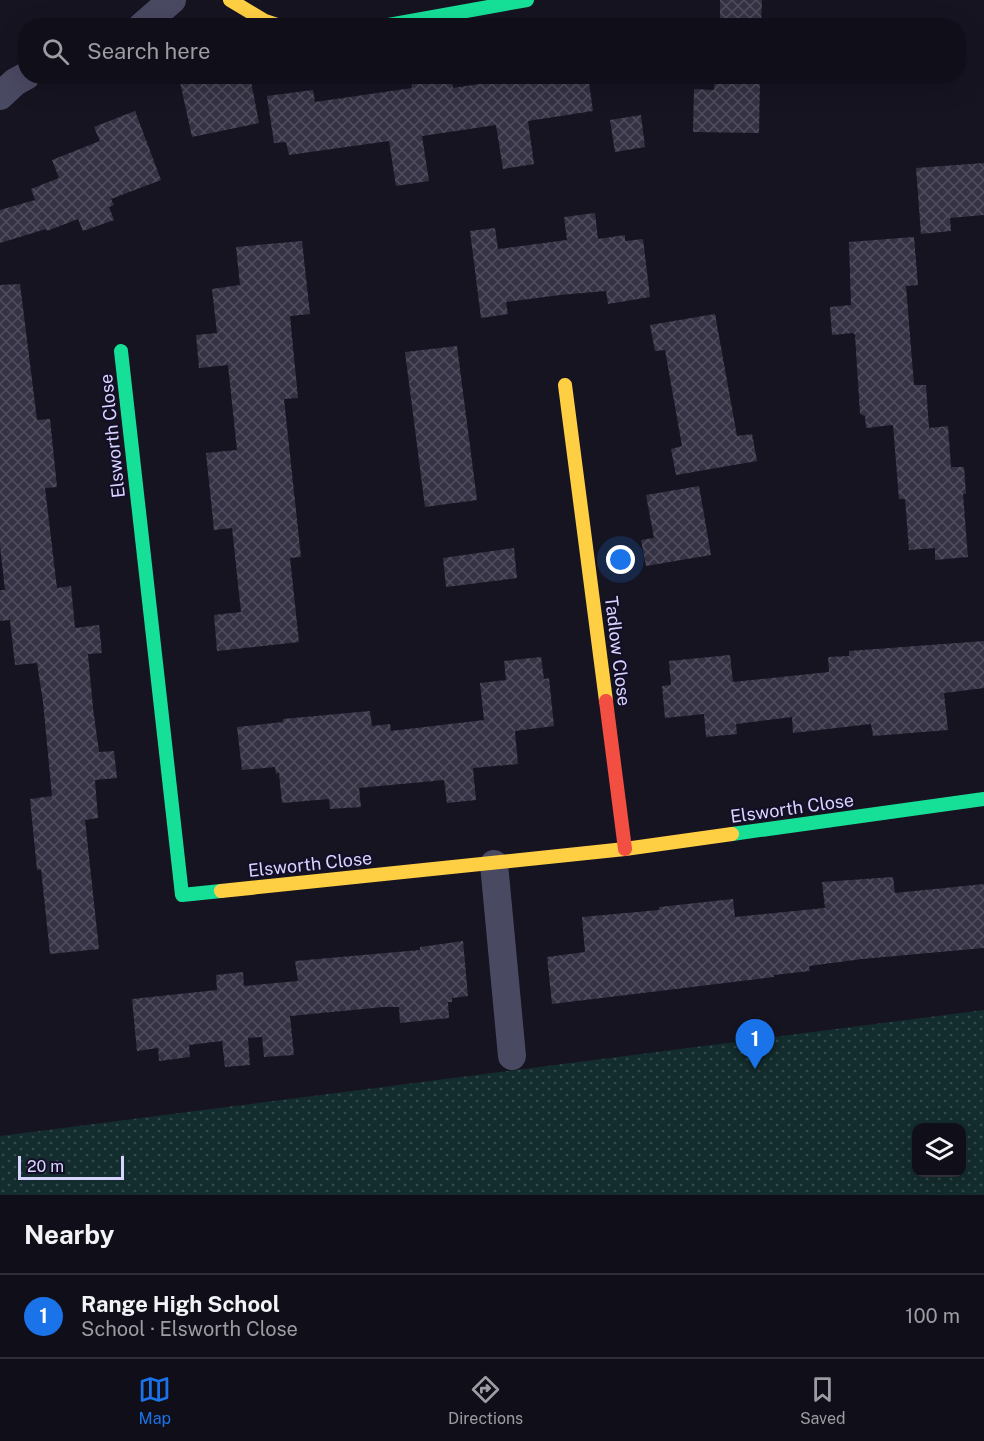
<!DOCTYPE html>
<html lang="en">
<head>
<meta charset="utf-8">
<style>
  :root { --surface:#100f19; --page:#1e1d26; --text:#f1f3f6; --muted:#9c9ca2; --line:#302f38; --accent:#1a73e8 }
  body { margin:0; font-family:"Public Sans",sans-serif; background:var(--page); color:var(--text) }
  .controls { position:absolute; right:18px; bottom:18px; display:grid; overflow:hidden; border-radius:12px; box-shadow:0 6px 24px #0002 }
  .controls button { width:54px; height:54px; display:grid; place-items:center; padding:0; border:0; border-bottom:2px solid var(--line); background:var(--surface); color:var(--text); font:30px sans-serif }
  .scale { position:absolute; left:18px; bottom:15px; width:106px; box-sizing:border-box; padding-left:6px; border:3px solid #d9d4ff; border-top:0; font-size:16px; line-height:21px; white-space:nowrap; color:#d9d4ff; -webkit-text-stroke:4px #130f26; paint-order:stroke }
  .you { position:absolute; left:621px; top:560px; width:21px; height:21px; margin:-15px; border:4px solid #fff; border-radius:50%; background:#1a73e8; box-shadow:0 0 0 9px #1a73e833 }
  .badge { display:grid; place-items:center; width:39px; height:39px; border-radius:50%; background:var(--accent); color:#fff; font-size:20px; font-weight:700 }
  .pin { position:absolute; translate:-50% -50px; filter:drop-shadow(0 2px 3px #0008) }
  .pin::after { content:''; position:absolute; top:32px; width:21px; height:18px; background:inherit; clip-path:polygon(0 0,100% 0,50% 100%) }
  .list { margin:0; padding:0; list-style:none }
  h2 { display:flex; justify-content:space-between; align-items:center; height:78px; margin:0; padding:0 24px; font-size:26px }
  h2 small { font-size:20px; font-weight:400; color:var(--muted) }
  .list li { display:grid; grid-template-columns:39px 1fr auto; gap:18px; align-items:center; box-sizing:border-box; height:84px; padding:0 24px; border-top:2px solid var(--line) }
  .list b { display:block; font-size:22px; white-space:nowrap }
  .list p { margin:0; font-size:20px; white-space:nowrap; color:var(--muted) }
  .list em { font-size:20px; font-style:normal; color:var(--muted) }
  .icon { flex:none; width:33px; height:33px; fill:none; stroke:currentColor; stroke-width:2; stroke-linecap:round; stroke-linejoin:round }
  .map { position:relative; flex:none; width:984px; height:1195px; overflow:hidden }
  .search { position:absolute; background:var(--surface); box-shadow:0 6px 24px #0002; left:18px; right:18px; top:18px; height:66px; display:flex; align-items:center; gap:15px; box-sizing:border-box; padding:0 21px; border-radius:24px; color:var(--muted); font-size:22px }
  .sheet { height:162px; background:var(--surface) }
  nav { display:flex; justify-content:space-around; align-items:center; box-sizing:border-box; height:84px; border-top:2px solid var(--line); background:var(--surface); font-size:16px; color:var(--muted) }
  nav a { display:grid; justify-items:center; gap:3px }
  nav .on { color:var(--accent) }
  .map>svg:first-child { display:block }
</style>
</head>
<body>
<div class="map">
<svg width="984" height="1195" viewBox="0 0 984 1195">
  <defs>
    <pattern id="grass-dots" width="8" height="8" patternUnits="userSpaceOnUse" patternTransform="scale(1.5)"><rect width="8" height="8" fill="#132c2d"/><path d="M2 2h.1M6 6h.1" fill="none" stroke="#354a4c" stroke-width="1.8" stroke-linecap="round"/></pattern>
    <pattern id="building-cross-hatch" width="8" height="8" patternUnits="userSpaceOnUse" patternTransform="scale(1.5)"><rect width="8" height="8" fill="#343243"/><path d="M0 0l8 8M0 8l8-8" fill="none" stroke="#514f5f"/></pattern>
  </defs>
  <rect width="100%" height="100%" fill="#161421"/>
  <path fill="url(#grass-dots)" fill-rule="evenodd" d="M 984,1010 L 984,1195 L 0,1195 L 0,1136 ZM 916,1128 L 962,1128 L 962,1172 L 916,1172 Z"/>
  <path fill="url(#building-cross-hatch)" d="M 720,0 L 762,0 L 761,26 L 715,26 L 720,23 Z
    M 206,76 L 250,76 L 259,123 L 192,137 L 180,82 Z
    M 410,76 L 451,76 L 453,88 L 531,76 L 588,76 L 593,111 L 528,121 L 534,164 L 503,169 L 496,125 L 422,136 L 429,181 L 396,186 L 389,141 L 289,155 L 286,142 L 274,143 L 267,96 L 313,90 L 315,102 L 412,88 Z
    M 715,76 L 760,76 L 759,133 L 693,132 L 694,89 L 714,90 Z
    M 135,111 L 161,180 L 111,199 L 114,205 L 109,207 L 114,220 L 83,231 L 78,219 L 47,231 L 46,229 L 0,243 L 0,210 L 35,200 L 31,189 L 59,178 L 52,160 L 100,141 L 94,127 Z
    M 641,115 L 645,147 L 615,152 L 610,120 Z
    M 984,163 L 984,215 L 950,218 L 951,231 L 921,234 L 916,168 Z
    M 595,213 L 598,239 L 625,235 L 625,241 L 643,239 L 650,297 L 608,304 L 606,291 L 560,295 L 506,302 L 508,314 L 481,318 L 470,231 L 495,228 L 498,249 L 567,240 L 564,217 Z
    M 914,237 L 918,285 L 906,286 L 914,385 L 926,385 L 929,428 L 948,426 L 951,467 L 964,467 L 966,494 L 963,494 L 968,557 L 935,560 L 935,548 L 909,550 L 905,499 L 899,499 L 893,425 L 866,428 L 865,416 L 860,414 L 855,335 L 853,333 L 832,335 L 830,307 L 851,305 L 849,242 Z
    M 302,241 L 310,314 L 290,316 L 298,398 L 284,399 L 301,557 L 290,558 L 299,642 L 217,651 L 214,615 L 241,612 L 232,528 L 214,530 L 206,453 L 237,450 L 228,365 L 199,368 L 196,335 L 217,333 L 212,289 L 240,285 L 236,247 Z
    M 20,284 L 37,420 L 50,419 L 57,487 L 45,488 L 57,588 L 71,586 L 75,628 L 99,625 L 102,653 L 88,654 L 93,708 L 99,752 L 114,751 L 117,778 L 95,780 L 98,818 L 85,820 L 99,949 L 50,954 L 41,869 L 37,870 L 30,799 L 52,796 L 43,702 L 37,663 L 15,665 L 10,620 L 0,621 L 0,590 L 5,590 L 0,546 L 0,285 Z
    M 715,314 L 737,436 L 752,434 L 757,461 L 676,475 L 671,449 L 682,446 L 665,350 L 655,351 L 650,325 Z
    M 457,346 L 477,500 L 425,507 L 405,352 Z
    M 699,486 L 711,555 L 646,566 L 641,540 L 654,538 L 646,495 Z
    M 514,548 L 517,578 L 446,587 L 443,558 Z
    M 984,641 L 984,688 L 944,693 L 948,730 L 873,736 L 871,724 L 793,733 L 792,717 L 736,724 L 737,734 L 706,737 L 704,714 L 665,718 L 662,686 L 671,685 L 669,661 L 730,655 L 733,682 L 829,672 L 828,657 L 849,656 L 849,651 Z
    M 541,657 L 544,679 L 549,678 L 554,726 L 515,731 L 518,764 L 473,768 L 476,800 L 447,803 L 444,780 L 359,788 L 361,807 L 330,809 L 329,799 L 282,803 L 279,773 L 276,774 L 275,767 L 242,770 L 237,727 L 283,722 L 283,719 L 370,711 L 372,726 L 390,724 L 391,731 L 484,720 L 480,683 L 506,680 L 504,661 Z
    M 893,877 L 895,893 L 984,884 L 984,948 L 862,959 L 809,966 L 810,971 L 774,975 L 774,977 L 552,1004 L 547,957 L 585,952 L 582,917 L 659,910 L 659,907 L 733,899 L 735,917 L 825,908 L 822,882 Z
    M 463,941 L 468,996 L 452,998 L 452,1002 L 448,1002 L 449,1018 L 400,1023 L 399,1007 L 384,1007 L 290,1016 L 294,1055 L 264,1057 L 262,1037 L 248,1038 L 250,1065 L 225,1067 L 222,1041 L 189,1045 L 190,1057 L 159,1061 L 158,1048 L 137,1051 L 132,999 L 217,990 L 216,975 L 243,972 L 244,986 L 298,981 L 295,961 L 420,950 L 420,947 Z"/>
  <g fill="none" stroke-linecap="round" stroke-linejoin="round">
    <path stroke="#4a4962" stroke-width="28" d="M 142,26 L 172,0
      M 0,96 L 15,82 L 26,76
      M 494,864 L 512,1056"/>
    <path stroke="#16e098" stroke-width="14" d="M 383,26 L 527,0
      M 121,351 L 182,895 L 221,891
      M 732,834 L 984,799"/>
    <path stroke="#ffcf43" stroke-width="14" d="M 230,0 L 265,21 L 280,26
      M 565,385 L 606,701
      M 221,891 L 625,849 L 732,834"/>
    <path stroke="#f24e42" stroke-width="14" d="M 606,701 L 625,849"/>
  </g>
  <g text-anchor="middle" dominant-baseline="central" stroke-width="4.5" stroke-linejoin="round" paint-order="stroke">
    <g font-size="18" fill="#d9d4ff" stroke="#130f26">
      <text transform="translate(112 436) rotate(-96)">Elsworth Close</text>
      <text transform="translate(618 651) rotate(83)">Tadlow Close</text>
      <text transform="translate(792 808) rotate(-8)">Elsworth Close</text>
      <text transform="translate(310 864) rotate(-6)">Elsworth Close</text>
    </g>
  </g>
</svg>
<div class="controls">
<button><svg class="icon" aria-label="layers" viewBox="0 0 24 24"><path d="M12 4l9 5-9 5-9-5zM3 14l9 5 9-5"/></svg></button>
</div>
<div class="scale">20 m</div>
<div class="you"></div>
<div class="pin badge" style="left:755px;top:1069px">1</div>
<div class="search"><svg class="icon" aria-label="search" viewBox="0 0 24 24"><circle cx="10" cy="10" r="6"/><path d="M15 15l6 6"/></svg>Search here</div>
</div>
<section class="sheet">
<h2>Nearby<small></small></h2>
<ul class="list">
<li><span class="badge">1</span><div><b>Range High School</b><p>School · Elsworth Close</p></div><em>100 m</em></li>
</ul>
</section>
<nav>
<a class="on"><svg class="icon" aria-label="map" viewBox="0 0 24 24"><path d="M3 6l6-2 6 2 6-2v14l-6 2-6-2-6 2zM9 4v14M15 6v14"/></svg>Map</a>
<a><svg class="icon" aria-label="directions" viewBox="0 0 24 24"><path d="M12 3l9 9-9 9-9-9zM9 14v-3h6M13 9l2 2-2 2"/></svg>Directions</a>
<a><svg class="icon" aria-label="saved" viewBox="0 0 24 24"><path d="M7 4h10v16l-5-4-5 4z"/></svg>Saved</a>
</nav>
</body>
</html>
